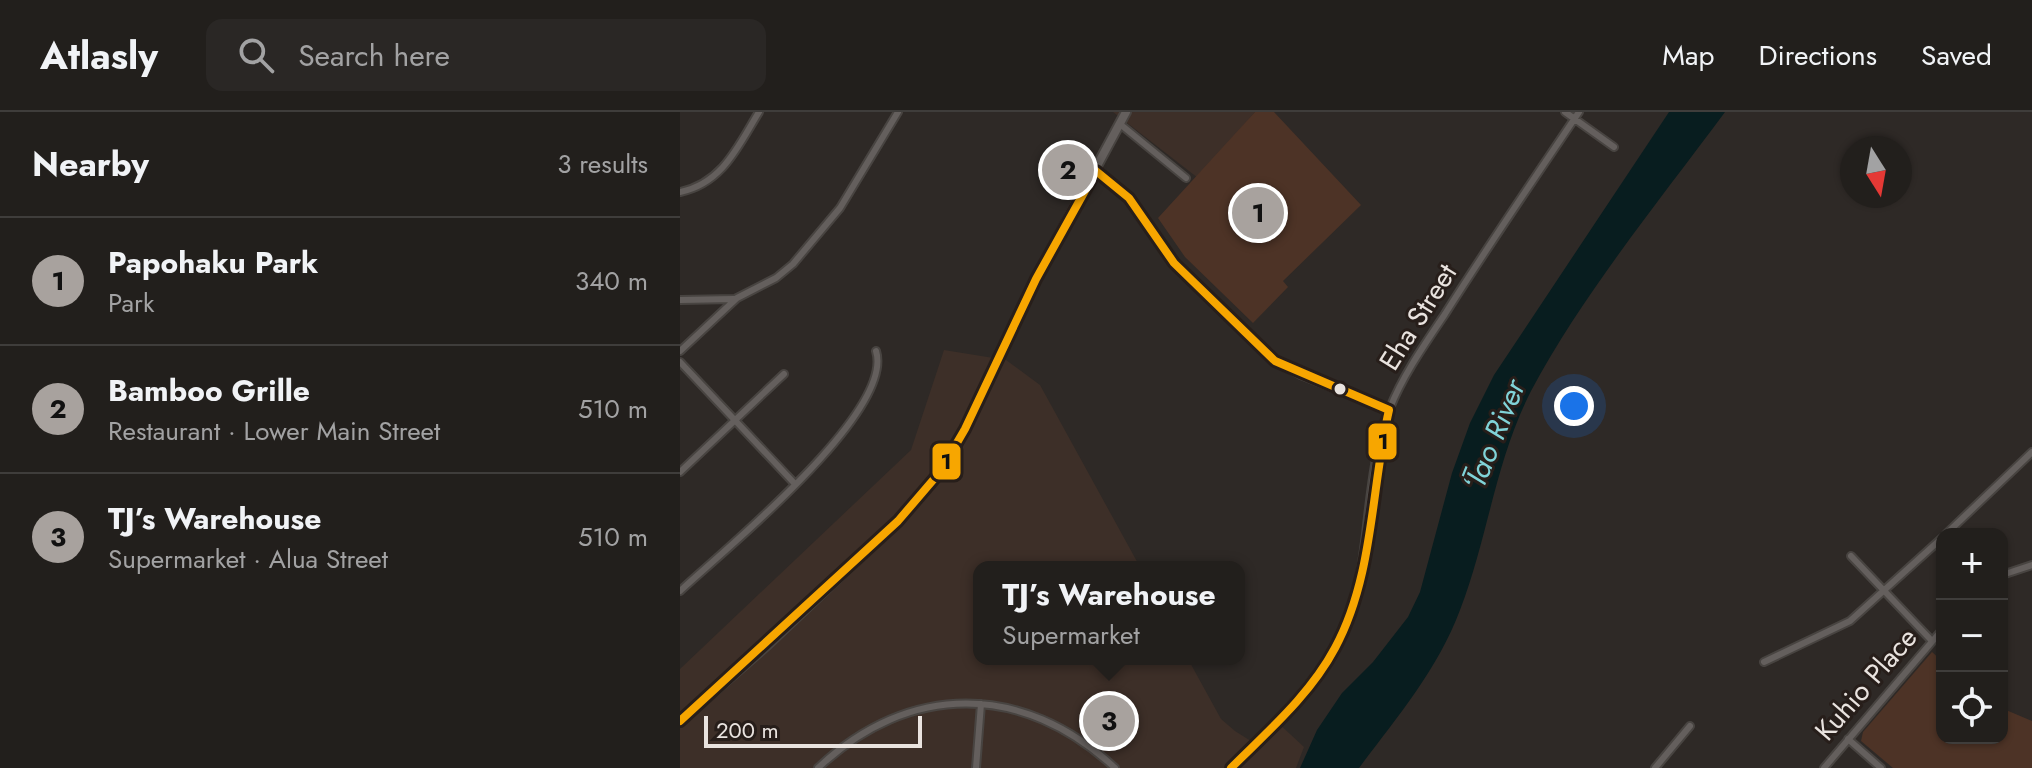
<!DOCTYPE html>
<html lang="en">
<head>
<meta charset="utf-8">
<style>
  :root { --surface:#221f1c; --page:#2a2725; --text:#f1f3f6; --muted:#a2a2a3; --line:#3f3d3b; --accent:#a8a29e }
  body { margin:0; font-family:Jost,sans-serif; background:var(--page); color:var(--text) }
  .controls { position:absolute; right:24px; bottom:24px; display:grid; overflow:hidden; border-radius:16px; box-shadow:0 2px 6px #0004 }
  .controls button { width:72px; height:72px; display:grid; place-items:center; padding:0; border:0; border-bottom:2px solid var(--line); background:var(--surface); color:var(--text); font:40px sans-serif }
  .compass { position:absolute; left:1160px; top:24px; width:72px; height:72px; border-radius:50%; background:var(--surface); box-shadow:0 2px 6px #0004; rotate:169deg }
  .scale { position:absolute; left:24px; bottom:20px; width:218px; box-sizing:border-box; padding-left:8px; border:4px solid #e9e3df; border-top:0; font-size:22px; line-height:28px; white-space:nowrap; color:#e9e3df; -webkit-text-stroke:6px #271e1a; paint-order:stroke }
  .you { position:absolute; left:894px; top:294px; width:28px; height:28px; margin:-20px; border:6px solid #fff; border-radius:50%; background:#1a73e8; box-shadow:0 0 0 12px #1a73e833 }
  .badge { display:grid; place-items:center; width:52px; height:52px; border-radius:50%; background:var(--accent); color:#111; font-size:26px; font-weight:700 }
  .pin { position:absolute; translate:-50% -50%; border:4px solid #fff; box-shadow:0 2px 8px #0006 }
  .popup { position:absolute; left:293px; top:449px; width:272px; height:104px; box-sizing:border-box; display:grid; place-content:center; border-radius:16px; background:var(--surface); filter:drop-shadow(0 2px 6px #0005); font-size:26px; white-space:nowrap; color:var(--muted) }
  .popup b { font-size:30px; color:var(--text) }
  .popup::after { content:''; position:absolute; left:50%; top:100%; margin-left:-16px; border:16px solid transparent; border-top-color:var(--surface) }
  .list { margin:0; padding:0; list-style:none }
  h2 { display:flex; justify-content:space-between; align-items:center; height:104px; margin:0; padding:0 32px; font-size:34px }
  h2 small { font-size:26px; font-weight:400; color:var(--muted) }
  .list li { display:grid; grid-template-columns:52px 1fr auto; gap:24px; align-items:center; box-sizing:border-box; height:128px; padding:0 32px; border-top:2px solid var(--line) }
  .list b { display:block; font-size:30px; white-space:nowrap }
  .list p { margin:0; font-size:26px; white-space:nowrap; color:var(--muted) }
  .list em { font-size:26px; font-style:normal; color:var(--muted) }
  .icon { flex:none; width:44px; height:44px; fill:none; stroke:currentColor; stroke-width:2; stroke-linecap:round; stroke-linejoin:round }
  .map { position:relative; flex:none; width:1352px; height:656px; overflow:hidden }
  header { display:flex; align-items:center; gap:48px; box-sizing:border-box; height:112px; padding:0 40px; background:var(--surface); border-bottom:2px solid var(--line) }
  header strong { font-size:38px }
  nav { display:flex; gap:44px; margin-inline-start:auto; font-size:28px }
  .search { width:560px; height:72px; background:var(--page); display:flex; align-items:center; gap:20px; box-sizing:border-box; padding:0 28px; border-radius:16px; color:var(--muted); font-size:30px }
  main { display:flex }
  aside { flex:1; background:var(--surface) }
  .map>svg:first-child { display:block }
</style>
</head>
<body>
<header>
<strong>Atlasly</strong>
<div class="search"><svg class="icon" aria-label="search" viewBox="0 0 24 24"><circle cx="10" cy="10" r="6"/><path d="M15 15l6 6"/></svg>Search here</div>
<nav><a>Map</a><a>Directions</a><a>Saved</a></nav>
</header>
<main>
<aside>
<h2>Nearby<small>3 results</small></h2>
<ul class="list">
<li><span class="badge">1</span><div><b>Papohaku Park</b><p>Park</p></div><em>340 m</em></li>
<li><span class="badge">2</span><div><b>Bamboo Grille</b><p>Restaurant · Lower Main Street</p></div><em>510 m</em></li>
<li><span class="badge">3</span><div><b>TJ’s Warehouse</b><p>Supermarket · Alua Street</p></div><em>510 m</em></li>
</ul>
</aside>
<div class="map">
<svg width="1352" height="656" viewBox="0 0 1352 656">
  <rect width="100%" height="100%" fill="#2e2926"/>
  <path fill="#3d2f28" d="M 433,0 L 575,0 L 518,66 Z
    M 264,238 L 326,248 L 360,273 L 460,455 L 299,455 L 299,547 L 508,547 L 541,607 L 555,619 L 574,631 L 596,609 L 624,635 L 616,656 L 0,656 L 0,557 L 231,338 Z"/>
  <path fill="#4d3326" d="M 575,0 L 594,0 L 681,93 L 603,169 L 608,175 L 573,211 L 505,145 L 478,106 Z
    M 1252,540 L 1262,549 L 1262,626 L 1322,626 L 1322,597 L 1326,598 L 1352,609 L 1352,656 L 1213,656 L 1181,629 L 1183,620 Z"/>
  <path fill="#081d1f" d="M 989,0 L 1045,0 C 980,88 902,183 851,279 C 815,349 808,426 780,498 C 757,559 717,605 679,656 L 620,656 L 637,618 L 662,581 L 693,550 L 728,505 L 740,480 L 772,361 L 790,311 L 814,263 Z"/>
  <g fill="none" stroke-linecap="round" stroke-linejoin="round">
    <g stroke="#484441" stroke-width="10">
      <path id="minor" d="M 885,0 L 934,35
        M 440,12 L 506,66
        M 416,59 L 449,86 L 494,151 L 595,249 L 621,263 L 709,298
        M 0,80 C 43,71 58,34 79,0
        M 0,188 L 54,187
        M 0,239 L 57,186 L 96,166 L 113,152 L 160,96 L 218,0
        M 0,250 L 115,372
        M 0,360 L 104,262
        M 1266,422 L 1352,340
        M 1171,444 L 1252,529
        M 1322,463 L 1352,453
        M 0,479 C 44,438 215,300 196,239
        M 1084,550 L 1170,509 L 1262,426
        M 1168,627 L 1201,656
        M 138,656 C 229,570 343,570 435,656
        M 296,656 L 301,592
        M 551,656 C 604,600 665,549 679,469 C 690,413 689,350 710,296 C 723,263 745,232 765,202 C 808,134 854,67 899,0
        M 975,656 L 1010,614
        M 1144,656 L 1262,518"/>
    </g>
    <g stroke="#484441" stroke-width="12">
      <path id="tertiary" d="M 0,609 L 88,532 L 218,409 L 260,360 L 285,317 L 356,167 L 446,0"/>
    </g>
    <use href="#minor" stroke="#645f5d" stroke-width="6"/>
    <use href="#tertiary" stroke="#645f5d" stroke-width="8"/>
    <g stroke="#271e1a" stroke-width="14">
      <path id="bus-1" d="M 0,609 L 218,409 L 260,360 L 285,317 L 356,167 L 416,59 L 449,86 L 494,151 L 595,249 L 709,298 C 691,376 694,464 655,536 C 630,583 588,619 551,656"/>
    </g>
    <use href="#bus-1" stroke="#f7a600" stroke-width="8"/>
  </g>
  <circle fill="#e9e3df" stroke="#271e1a" stroke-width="3" cx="660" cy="277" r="7"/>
  <g text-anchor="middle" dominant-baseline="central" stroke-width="6" stroke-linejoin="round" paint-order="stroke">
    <g font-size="28" fill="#e9e3df" stroke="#271e1a">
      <text transform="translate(738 205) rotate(-58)">Eha Street</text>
      <text transform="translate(1186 572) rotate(-49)">Kuhio Place</text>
    </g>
    <g font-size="30" font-style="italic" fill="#80d3d8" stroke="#271e1a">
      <text transform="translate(814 323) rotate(-68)">ʻĪao River</text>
    </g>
  </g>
  <g stroke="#271e1a" stroke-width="3">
    <rect x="687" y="310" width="31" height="39" rx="8" fill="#f7a600"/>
    <rect x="251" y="330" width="31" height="39" rx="8" fill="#f7a600"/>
  </g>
  <g font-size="22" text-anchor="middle" font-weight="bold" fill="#111">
    <text x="703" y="337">1</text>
    <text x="266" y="357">1</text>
  </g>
</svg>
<div class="controls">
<button>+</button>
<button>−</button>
<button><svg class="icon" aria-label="locate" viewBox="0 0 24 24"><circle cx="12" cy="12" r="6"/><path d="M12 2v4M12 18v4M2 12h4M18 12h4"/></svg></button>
</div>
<svg class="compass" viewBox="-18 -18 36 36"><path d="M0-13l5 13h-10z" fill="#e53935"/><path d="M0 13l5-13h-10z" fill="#a2a2a3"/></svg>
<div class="scale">200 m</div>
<div class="you"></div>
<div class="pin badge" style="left:578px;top:101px">1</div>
<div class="pin badge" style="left:388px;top:58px">2</div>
<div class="pin badge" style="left:429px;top:609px">3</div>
<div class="popup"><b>TJ’s Warehouse</b>Supermarket</div>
</div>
</main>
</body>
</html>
